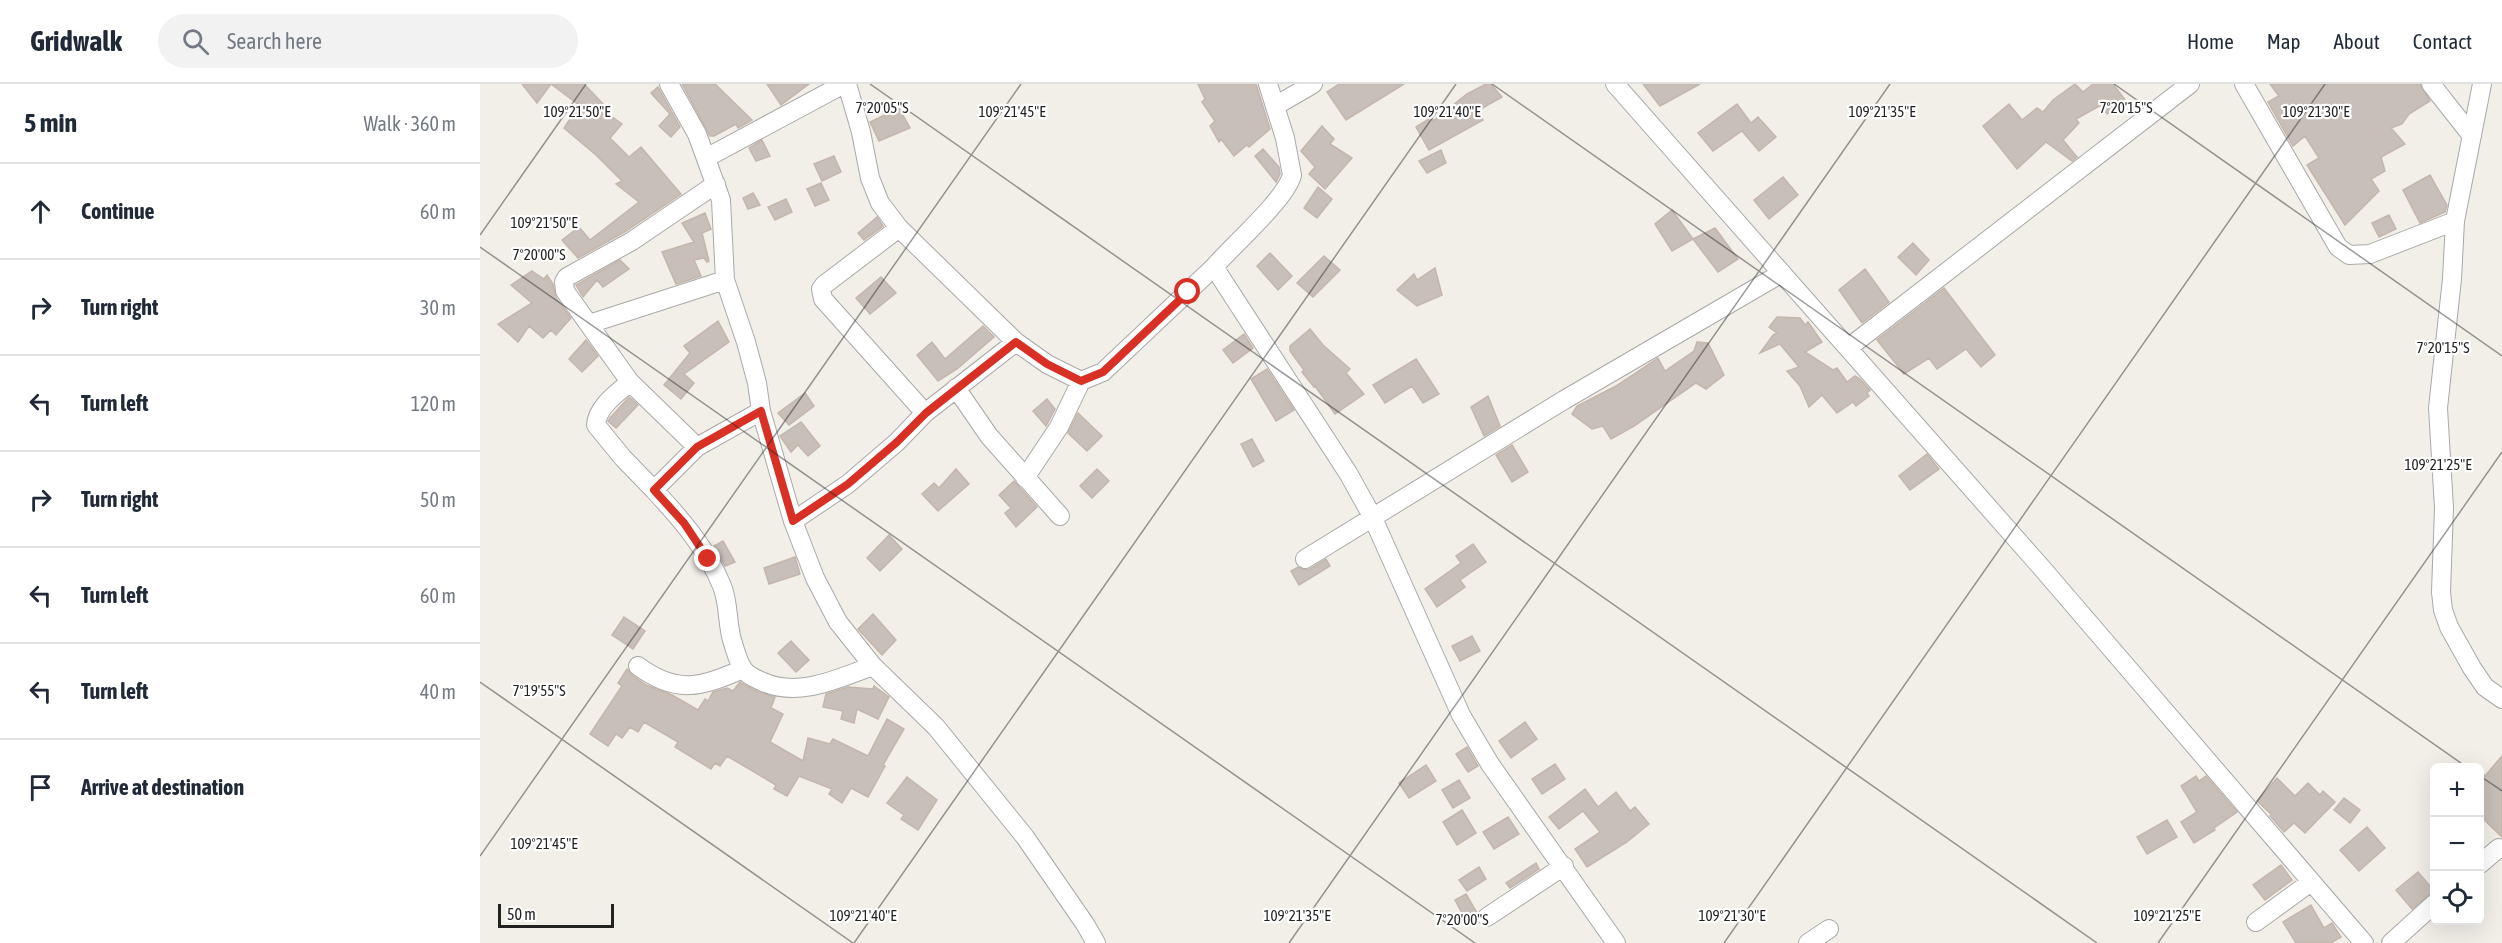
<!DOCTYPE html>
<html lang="en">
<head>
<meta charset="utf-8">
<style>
  :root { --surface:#fff; --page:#f2f2f3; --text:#1f2937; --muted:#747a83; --line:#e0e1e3 }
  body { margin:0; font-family:"Asap Condensed",sans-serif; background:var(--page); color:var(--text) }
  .controls { position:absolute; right:18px; bottom:18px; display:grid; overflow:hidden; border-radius:9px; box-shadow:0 6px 24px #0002 }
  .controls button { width:54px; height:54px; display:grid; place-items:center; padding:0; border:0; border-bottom:2px solid var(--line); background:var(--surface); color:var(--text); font:30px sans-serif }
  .scale { position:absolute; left:18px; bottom:15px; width:116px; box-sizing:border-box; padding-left:6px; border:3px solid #222; border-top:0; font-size:16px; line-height:21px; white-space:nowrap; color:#222; -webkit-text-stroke:4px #fff; paint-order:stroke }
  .stop { position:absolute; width:18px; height:18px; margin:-14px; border:4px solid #d93025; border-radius:50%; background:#fff }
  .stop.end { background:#d93025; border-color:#fff; box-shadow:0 2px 6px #0008 }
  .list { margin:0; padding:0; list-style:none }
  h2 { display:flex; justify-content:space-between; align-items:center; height:78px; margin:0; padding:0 24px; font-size:26px }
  h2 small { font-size:20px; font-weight:400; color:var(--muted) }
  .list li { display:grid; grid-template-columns:39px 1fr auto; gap:18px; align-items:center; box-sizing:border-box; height:96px; padding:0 24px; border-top:2px solid var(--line) }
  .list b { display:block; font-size:22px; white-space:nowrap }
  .list em { font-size:20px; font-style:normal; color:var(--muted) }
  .icon { flex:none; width:33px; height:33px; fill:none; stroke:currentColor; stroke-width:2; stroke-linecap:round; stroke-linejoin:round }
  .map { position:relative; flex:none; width:2022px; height:859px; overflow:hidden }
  header { display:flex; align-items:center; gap:36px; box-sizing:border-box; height:84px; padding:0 30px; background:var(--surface); border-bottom:2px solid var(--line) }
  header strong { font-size:28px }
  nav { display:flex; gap:33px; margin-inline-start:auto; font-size:21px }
  .search { width:420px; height:54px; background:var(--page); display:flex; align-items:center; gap:15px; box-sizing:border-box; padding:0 21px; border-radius:33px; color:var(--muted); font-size:22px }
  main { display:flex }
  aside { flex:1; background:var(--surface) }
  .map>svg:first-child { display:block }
</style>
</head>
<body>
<header>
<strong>Gridwalk</strong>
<div class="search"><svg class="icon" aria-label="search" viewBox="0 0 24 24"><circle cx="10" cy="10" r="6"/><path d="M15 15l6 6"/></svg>Search here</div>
<nav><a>Home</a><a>Map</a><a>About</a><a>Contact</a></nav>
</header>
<main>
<aside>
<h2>5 min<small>Walk · 360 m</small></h2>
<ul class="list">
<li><svg class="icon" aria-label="ahead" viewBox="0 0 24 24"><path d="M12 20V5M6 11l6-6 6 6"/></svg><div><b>Continue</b></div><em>60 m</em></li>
<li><svg class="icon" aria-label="right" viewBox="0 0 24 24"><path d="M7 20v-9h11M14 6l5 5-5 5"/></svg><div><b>Turn right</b></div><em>30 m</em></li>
<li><svg class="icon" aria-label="left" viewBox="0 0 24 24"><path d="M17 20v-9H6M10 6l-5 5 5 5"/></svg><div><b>Turn left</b></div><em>120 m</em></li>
<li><svg class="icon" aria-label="right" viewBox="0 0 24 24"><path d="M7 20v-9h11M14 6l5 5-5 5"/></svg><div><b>Turn right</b></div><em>50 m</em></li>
<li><svg class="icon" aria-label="left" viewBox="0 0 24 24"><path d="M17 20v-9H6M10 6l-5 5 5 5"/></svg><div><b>Turn left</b></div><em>60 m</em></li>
<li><svg class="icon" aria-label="left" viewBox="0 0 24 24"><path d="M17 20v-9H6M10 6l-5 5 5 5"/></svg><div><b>Turn left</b></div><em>40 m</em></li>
<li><svg class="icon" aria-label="arrive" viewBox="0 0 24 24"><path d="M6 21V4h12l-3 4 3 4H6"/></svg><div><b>Arrive at destination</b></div></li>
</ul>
</aside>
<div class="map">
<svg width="2022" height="859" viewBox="0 0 2022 859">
  <rect width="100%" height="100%" fill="#f2efe9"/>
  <path fill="#c7bfb8" stroke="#c4b6ab" stroke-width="1.5" d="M 42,0 L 71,0 L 57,19 Z
    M 71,0 L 104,0 L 127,24 L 124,27 L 142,40 L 130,54 L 149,73 L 161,63 L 201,110 L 146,147 L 98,174 L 82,156 L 99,143 L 110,156 L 159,118 L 136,100 L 142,97 L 116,71 L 84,44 L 99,21 Z
    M 202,0 L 235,0 L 272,36 L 258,44 L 256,40 L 234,52 L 230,52 Z
    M 287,0 L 329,0 L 301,21 Z
    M 718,0 L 776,0 L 790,45 L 769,63 L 767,61 L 754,72 L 741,55 L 739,58 L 730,42 L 735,37 L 722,18 L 725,15 Z
    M 859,0 L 924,0 L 866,36 L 847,8 Z
    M 1006,0 L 1011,0 L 1022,13 L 997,27 L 1003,36 L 949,66 L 936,43 L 952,33 L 953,37 L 987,10 Z
    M 1163,0 L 1220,0 L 1180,22 Z
    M 1595,0 L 1603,8 L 1613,0 L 1633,0 L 1646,17 L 1627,30 L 1621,21 L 1596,35 L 1599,39 L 1583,56 L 1597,73 L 1592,77 L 1566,58 L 1537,85 L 1503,42 L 1529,20 L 1542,36 L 1557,24 L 1563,28 L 1573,16 Z
    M 1790,0 L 1940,0 L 1950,17 L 1929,30 L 1922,40 L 1911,44 L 1925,60 L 1901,73 L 1905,87 L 1891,95 L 1899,107 L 1865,141 L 1827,81 L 1839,74 L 1825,52 L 1813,62 L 1788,18 L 1799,12 Z
    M 178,3 L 200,43 L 191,53 L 179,42 L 190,30 L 171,9 Z
    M 1257,20 L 1271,39 L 1278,33 L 1296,53 L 1279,67 L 1262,47 L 1233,67 L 1218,49 Z
    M 419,24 L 430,44 L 399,57 L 390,38 Z
    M 842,42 L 854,55 L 850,60 L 872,74 L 845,105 L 829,90 L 835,83 L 821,67 Z
    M 282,56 L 290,72 L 276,77 L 269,64 Z
    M 783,65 L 799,83 L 800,90 L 796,98 L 775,72 Z
    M 961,66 L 966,79 L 947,89 L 939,77 Z
    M 354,72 L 361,88 L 342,97 L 334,80 Z
    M 1950,91 L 1967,121 L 1965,128 L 1940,139 L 1923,106 Z
    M 1303,93 L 1318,111 L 1289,135 L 1274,116 Z
    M 341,99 L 349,116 L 335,122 L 327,105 Z
    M 838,103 L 852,115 L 837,134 L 824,124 Z
    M 273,109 L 280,121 L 268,125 L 263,114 Z
    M 306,115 L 312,128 L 295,136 L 288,123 Z
    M 1192,126 L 1213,155 L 1192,167 L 1175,140 Z
    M 225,129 L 231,145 L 222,149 L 229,177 L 227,178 L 224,174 L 214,176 L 221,192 L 196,200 L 182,168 L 214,158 L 202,139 Z
    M 1909,131 L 1916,145 L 1899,153 L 1892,139 Z
    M 397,133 L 403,142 L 384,156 L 378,149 Z
    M 1235,144 L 1258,175 L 1238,188 L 1213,155 Z
    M 1433,159 L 1449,176 L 1436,191 L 1418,173 Z
    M 790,169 L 812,192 L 798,206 L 777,182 Z
    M 844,172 L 860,186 L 833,213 L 817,199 Z
    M 140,176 L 149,185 L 123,203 L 117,196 L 103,213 L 96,201 Z
    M 955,184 L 962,211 L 937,222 L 917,206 L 934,190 L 937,196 Z
    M 1385,185 L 1409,218 L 1382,239 L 1359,206 Z
    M 52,187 L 64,195 L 67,191 L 73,200 L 76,214 L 91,234 L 76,251 L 71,246 L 63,254 L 49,242 L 38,258 L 18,240 L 52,219 L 31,201 Z
    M 401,193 L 416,209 L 390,230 L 376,214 Z
    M 1464,204 L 1515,271 L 1501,283 L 1486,265 L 1457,285 L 1449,274 L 1424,290 L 1397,256 Z
    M 1297,233 L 1320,234 L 1325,241 L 1328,238 L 1342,258 L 1325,268 L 1353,286 L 1357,284 L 1367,298 L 1375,292 L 1380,295 L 1390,306 L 1387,309 L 1389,312 L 1376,322 L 1373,318 L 1357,329 L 1342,311 L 1329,323 L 1320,302 L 1307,287 L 1319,283 L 1300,260 L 1280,269 L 1293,251 L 1297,249 L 1289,243 Z
    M 238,237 L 249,258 L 204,290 L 214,299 L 201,315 L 184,301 L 210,269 L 204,262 Z
    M 503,242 L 514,253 L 477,285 L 458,297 L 437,271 L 452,258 L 465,275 Z
    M 830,245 L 843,261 L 870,285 L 866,289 L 884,310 L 855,330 L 835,302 L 834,303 L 822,288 L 824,286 L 810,267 L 810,262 Z
    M 764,250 L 773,264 L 753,279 L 743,266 Z
    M 106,256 L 118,272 L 102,288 L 89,275 Z
    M 1217,258 L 1228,259 L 1244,291 L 1226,305 L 1216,299 L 1154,342 L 1131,355 L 1123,342 L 1112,345 L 1092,330 L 1097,322 L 1136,302 L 1178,274 L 1185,287 L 1214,267 Z
    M 936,275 L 959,310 L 943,319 L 932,302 L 905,319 L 893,301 Z
    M 787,285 L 814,326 L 796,337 L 771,295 Z
    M 325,309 L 334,322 L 309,341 L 298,329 Z
    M 1008,312 L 1020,342 L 1004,352 L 991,323 Z
    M 149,313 L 158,321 L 136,344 L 128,337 L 130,334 Z
    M 567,315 L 575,325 L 566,342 L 553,327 Z
    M 598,329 L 622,352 L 607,367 L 588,349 Z
    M 321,338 L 340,362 L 328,372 L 318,361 L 311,368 L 300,352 Z
    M 772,355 L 784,377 L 773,383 L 761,360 Z
    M 1032,361 L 1048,388 L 1032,398 L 1016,371 Z
    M 1447,370 L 1459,385 L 1430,406 L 1419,392 Z
    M 476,385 L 489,400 L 458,427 L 442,410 L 454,399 L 459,404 Z
    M 617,385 L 629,397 L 612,414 L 600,402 Z
    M 534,397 L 557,423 L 536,443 L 525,429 L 531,424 L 519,411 Z
    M 409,451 L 422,465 L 400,487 L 387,474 Z
    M 243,457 L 255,478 L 245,482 L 234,462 Z
    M 993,460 L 1006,478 L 980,496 L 985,503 L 957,523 L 945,505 L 981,479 L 976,472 Z
    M 315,473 L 320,490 L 289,500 L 284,484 Z
    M 846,475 L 850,482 L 819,501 L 811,487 L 818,483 L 825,486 L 830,485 Z
    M 393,530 L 416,556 L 402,571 L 378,545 Z
    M 144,533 L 165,547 L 153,565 L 132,551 Z
    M 992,552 L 1000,567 L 980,577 L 972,562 Z
    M 311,557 L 329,576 L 316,588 L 298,569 Z
    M 147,585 L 152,591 L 166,601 L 192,611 L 218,626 L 225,615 L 228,617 L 233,608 L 247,604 L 253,607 L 260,598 L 278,608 L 295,613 L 291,624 L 303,630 L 290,658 L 323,677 L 328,654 L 350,660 L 353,655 L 388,672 L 407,635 L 424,645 L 403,681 L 405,682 L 388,713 L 371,704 L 362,719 L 349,710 L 352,705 L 319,692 L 307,712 L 294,705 L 296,701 L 247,672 L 240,682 L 235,679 L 231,685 L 195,663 L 198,658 L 164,638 L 158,648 L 150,643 L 142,654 L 136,650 L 128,662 L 110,650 L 142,602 L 138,599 Z
    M 394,602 L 409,613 L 398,635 L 377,625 L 374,639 L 361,635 L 363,627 L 343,623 L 346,610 L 368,603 L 393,605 Z
    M 1045,638 L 1057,655 L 1031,674 L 1019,657 Z
    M 987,663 L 998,682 L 988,688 L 976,670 Z
    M 2022,672 L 2022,753 L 2000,732 L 2000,686 L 2005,692 Z
    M 1075,680 L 1085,695 L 1062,710 L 1052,695 Z
    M 946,681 L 956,697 L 929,714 L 919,699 Z
    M 1716,692 L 1719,697 L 1726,692 L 1757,728 L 1734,744 L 1735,746 L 1714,759 L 1701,738 L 1717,728 L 1701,702 Z
    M 427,693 L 457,716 L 438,746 L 421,735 L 424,731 L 407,719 Z
    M 1797,694 L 1815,712 L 1828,699 L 1840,711 L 1843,707 L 1855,718 L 1825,749 L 1814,739 L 1804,748 L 1790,732 L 1792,731 L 1777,717 Z
    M 979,696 L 990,714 L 973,724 L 962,706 Z
    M 1105,705 L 1118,723 L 1136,708 L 1150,727 L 1155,723 L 1169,740 L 1147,758 L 1107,783 L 1095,765 L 1120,748 L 1103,727 L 1079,745 L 1069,733 Z
    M 1864,714 L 1880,726 L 1870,739 L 1854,726 Z
    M 982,726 L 996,749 L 977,761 L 963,738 Z
    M 1028,733 L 1039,750 L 1014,765 L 1003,748 Z
    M 1687,736 L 1697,753 L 1667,770 L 1657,753 Z
    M 1887,743 L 1905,764 L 1879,787 L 1860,766 Z
    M 1056,779 L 1059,785 L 1030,804 L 1026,799 Z
    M 1801,781 L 1812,796 L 1785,816 L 1773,801 Z
    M 999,783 L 1006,795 L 987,807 L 979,796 Z
    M 1938,788 L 1954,807 L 1932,825 L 1916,806 Z
    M 986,810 L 997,829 L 997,838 L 989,842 L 975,816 Z
    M 1831,821 L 1844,844 L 1852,839 L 1861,853 L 1851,859 L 1816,859 L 1803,838 Z"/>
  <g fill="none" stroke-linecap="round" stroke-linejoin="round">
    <g stroke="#a9a9a9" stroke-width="20">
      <path id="minor" d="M 189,0 L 217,50 L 241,116 L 245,196 L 266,258 L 277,299 L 281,327 L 313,437 L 335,494 L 358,538 L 393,582 L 456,643 L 545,753 L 605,840 L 616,859
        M 367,0 L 381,48 L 390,94 L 400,119 L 419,144 L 536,258 L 567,280 L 601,297 L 623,288 L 734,183
        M 788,0 L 805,54 L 812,91 C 806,115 752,162 734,183 L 868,389 L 892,432 L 981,631 L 1010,680 L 1136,859
        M 1135,0 L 1561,483 L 1884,859
        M 1764,0 L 1858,163 L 1869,171 L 1890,170 L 1975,137
        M 1951,0 L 1992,52
        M 2002,0 L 1975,137 L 1972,195 L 1958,324 L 1964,424 L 1961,508 L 1963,526 L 1969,543 L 1992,584 L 2005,603 L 2022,615
        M 795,22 L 833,0
        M 226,74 L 364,0
        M 236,100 L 152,157 L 87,193 L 84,198 L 85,207 L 150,298 C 137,309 117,323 116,341 L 143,374 L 174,406 L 217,363 L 281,327
        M 419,144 L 344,201 L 341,205 L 343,215 L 445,329
        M 109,240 L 245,196
        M 1368,264 L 1710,0
        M 150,298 L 217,363
        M 476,304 L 509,352 L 580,432
        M 545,394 L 579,343 L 601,297
        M 174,406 C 201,435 227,465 242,502 C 249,519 247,539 252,556 C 255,565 258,579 264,586 C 268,592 277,595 283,598 C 320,614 358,594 393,582
        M 313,437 L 368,400 L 417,358 L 445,329 L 536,258
        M 825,475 L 1084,316 L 1302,189
        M 158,582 C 197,611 221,603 263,585
        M 2000,780 L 2019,764 L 2022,765
        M 1007,833 L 1084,782
        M 1776,838 L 1831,798
        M 1328,859 L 1349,845
        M 1911,859 L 1954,820"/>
    </g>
    <use href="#minor" stroke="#fff" stroke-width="18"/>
  </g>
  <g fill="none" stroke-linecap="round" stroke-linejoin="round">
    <path stroke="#d93025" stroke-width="8" d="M 228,475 L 204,439 L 174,406 L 217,363 L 281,327 L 313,437 L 368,400 L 417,358 L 446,329 L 536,258 L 567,280 L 601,297 L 623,288 L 708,208"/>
  </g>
  <path fill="none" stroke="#222" stroke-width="1.5" stroke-opacity="0.45" d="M 390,0 L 1617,859M 1012,0 L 1988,684M 1634,0 L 2022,272M 0,151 L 106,0M 0,163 L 995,859M 0,598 L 373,859M 2000,692 L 2022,707M 0,772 L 541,0M 374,859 L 976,0M 809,859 L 1410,0M 1244,859 L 1845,0M 1678,859 L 2022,368"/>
  <g font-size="15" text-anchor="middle" fill="#222" stroke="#fff" stroke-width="4.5" stroke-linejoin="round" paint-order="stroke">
    <text x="402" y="29">7°20'05"S</text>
    <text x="1646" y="29">7°20'15"S</text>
    <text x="97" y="33">109°21'50"E</text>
    <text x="532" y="33">109°21'45"E</text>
    <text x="967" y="33">109°21'40"E</text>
    <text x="1402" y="33">109°21'35"E</text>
    <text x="1836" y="33">109°21'30"E</text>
    <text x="64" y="144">109°21'50"E</text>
    <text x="59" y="176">7°20'00"S</text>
    <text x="1963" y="269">7°20'15"S</text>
    <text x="1958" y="386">109°21'25"E</text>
    <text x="59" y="612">7°19'55"S</text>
    <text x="64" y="765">109°21'45"E</text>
    <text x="383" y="837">109°21'40"E</text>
    <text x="817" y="837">109°21'35"E</text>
    <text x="1252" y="837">109°21'30"E</text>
    <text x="1687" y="837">109°21'25"E</text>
    <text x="982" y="841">7°20'00"S</text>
  </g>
</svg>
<div class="controls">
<button>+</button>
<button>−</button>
<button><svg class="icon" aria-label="locate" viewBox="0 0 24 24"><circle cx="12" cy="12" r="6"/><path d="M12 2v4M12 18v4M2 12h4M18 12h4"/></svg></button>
</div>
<div class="scale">50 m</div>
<div class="stop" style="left:708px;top:208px"></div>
<div class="stop end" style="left:228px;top:475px"></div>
</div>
</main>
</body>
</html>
